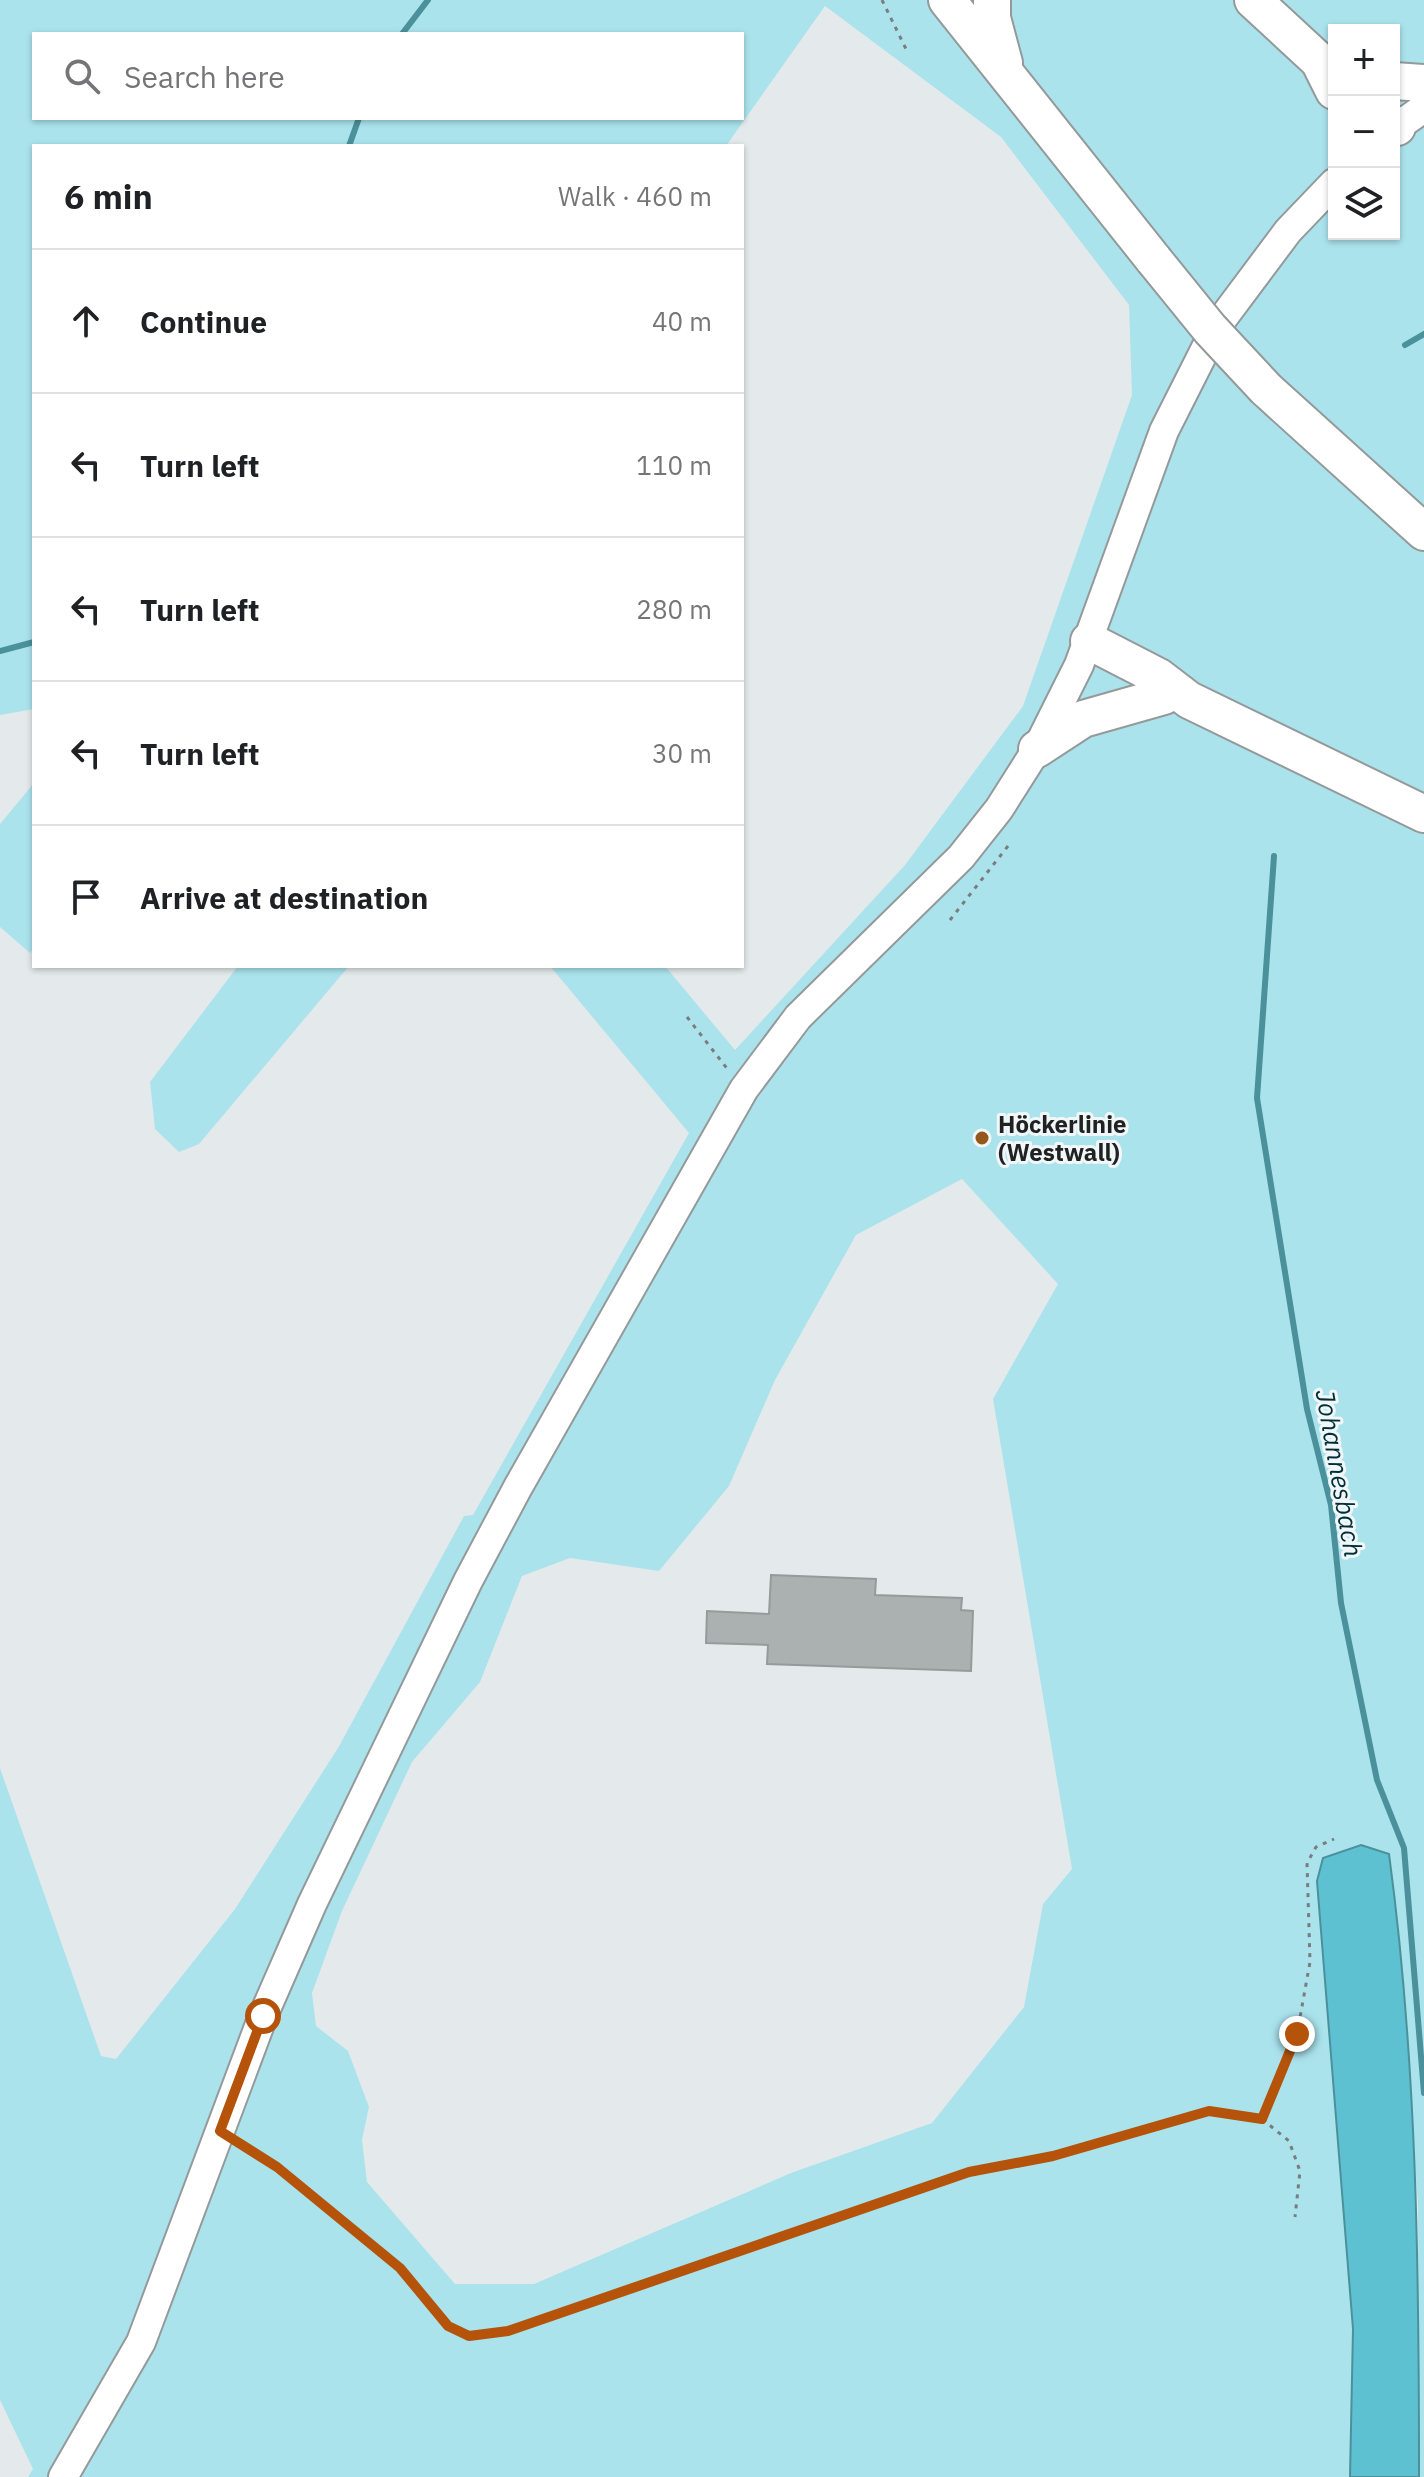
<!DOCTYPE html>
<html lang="en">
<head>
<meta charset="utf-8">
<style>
  :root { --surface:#fff; --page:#f2f2f2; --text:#202124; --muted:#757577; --line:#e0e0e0 }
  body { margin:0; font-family:"IBM Plex Sans",sans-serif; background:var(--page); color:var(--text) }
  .controls { position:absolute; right:24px; top:24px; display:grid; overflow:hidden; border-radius:0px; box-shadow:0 2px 6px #0004 }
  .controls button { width:72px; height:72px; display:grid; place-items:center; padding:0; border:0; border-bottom:2px solid var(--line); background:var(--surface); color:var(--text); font:40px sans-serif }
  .stop { position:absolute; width:24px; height:24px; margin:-18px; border:6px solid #b45309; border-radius:50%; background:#fff }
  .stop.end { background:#b45309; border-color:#fff; box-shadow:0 2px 8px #0008 }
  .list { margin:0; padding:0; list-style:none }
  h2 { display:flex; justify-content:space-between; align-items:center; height:104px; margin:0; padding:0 32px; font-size:34px }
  h2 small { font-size:26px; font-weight:400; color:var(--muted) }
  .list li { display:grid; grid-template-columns:52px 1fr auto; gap:24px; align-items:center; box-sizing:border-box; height:144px; padding:0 32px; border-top:2px solid var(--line) }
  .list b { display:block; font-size:30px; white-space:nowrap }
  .list em { font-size:26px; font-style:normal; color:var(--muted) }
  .icon { flex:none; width:44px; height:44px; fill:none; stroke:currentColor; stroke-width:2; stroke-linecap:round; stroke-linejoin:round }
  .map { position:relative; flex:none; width:1424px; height:2477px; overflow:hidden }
  .search { position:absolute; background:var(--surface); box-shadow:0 2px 6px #0004; left:32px; top:32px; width:712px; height:88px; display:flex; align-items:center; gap:20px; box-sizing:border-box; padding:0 28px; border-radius:0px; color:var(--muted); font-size:30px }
  .panel { position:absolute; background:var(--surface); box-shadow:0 2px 6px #0004; left:32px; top:144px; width:712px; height:824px; border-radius:0px }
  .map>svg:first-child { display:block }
</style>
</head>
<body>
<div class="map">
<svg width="1424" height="2477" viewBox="0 0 1424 2477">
  <rect width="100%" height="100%" fill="#e4eaeb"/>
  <path fill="#abe3ed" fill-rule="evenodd" d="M 0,0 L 1424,0 L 1424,2477 L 1419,2477 L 1418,2205 L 1399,1938 L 1389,1854 L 1317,1881 L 1353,2329 L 1350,2477 L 28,2477 L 33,2469 L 0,2400 L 0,1768 L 101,2056 L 116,2059 L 235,1909 L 338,1748 L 464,1516 L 473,1515 L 689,1133 L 550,966 L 665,966 L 735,1050 L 905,865 L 1023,706 L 1132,395 L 1129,305 L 1001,137 L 825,6 L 726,146 L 34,146 L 34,709 L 0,715 ZM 1334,30 L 1394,30 L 1394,234 L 1334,234 ZM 34,34 L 742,34 L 742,118 L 34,118 ZM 962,1179 L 1058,1284 L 993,1399 L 1072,1869 L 1043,1904 L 1024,2007 L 932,2123 L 791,2173 L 534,2284 L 455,2284 L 367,2182 L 362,2140 L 369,2107 L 348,2051 L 316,2026 L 312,1993 L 342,1911 L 412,1762 L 480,1682 L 522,1576 L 570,1558 L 659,1571 L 729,1486 L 775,1380 L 856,1235 Z
    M 34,783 L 34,948 L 30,953 L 0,927 L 0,824 Z
    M 238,966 L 349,966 L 199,1144 L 179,1152 L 155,1129 L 150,1082 Z"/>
  <path fill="#5ec1d1" stroke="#4b919c" stroke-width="2" d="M 1361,1845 L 1389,1854 C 1417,2061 1419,2269 1419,2477 L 1350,2477 L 1353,2329 L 1317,1881 L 1323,1858 Z"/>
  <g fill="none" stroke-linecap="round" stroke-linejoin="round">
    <path stroke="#4b919c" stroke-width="6" d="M 402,34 L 428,0
      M 349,146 L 359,118
      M 1405,345 L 1424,334
      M 0,651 L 34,642
      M 1274,856 L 1257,1098 L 1307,1409 L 1331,1505 L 1341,1603 L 1377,1780 L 1404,1848 L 1424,2093"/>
  </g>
  <path fill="#abb0b1" stroke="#959a9b" stroke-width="2" d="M 771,1575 L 876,1579 L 875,1595 L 962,1598 L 961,1610 L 973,1611 L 971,1671 L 767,1664 L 768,1645 L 706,1643 L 707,1611 L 769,1614 Z"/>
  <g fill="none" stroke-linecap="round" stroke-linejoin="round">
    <g stroke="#94999a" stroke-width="32">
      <path id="secondary" d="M 1394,129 L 1424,108
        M 63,2477 L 141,2342 L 263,2016 L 312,1904 L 468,1581 L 518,1487 L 744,1089 L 798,1017 L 961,857 L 999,809 L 1037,749 L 1079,665 L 1164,431 L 1217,326 L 1288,231 L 1334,183"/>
    </g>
    <g stroke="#94999a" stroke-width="40">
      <path id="highway" d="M 947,0 L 1154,260
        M 992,0 L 992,18 L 1004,63
        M 1253,0 L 1319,61 L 1334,91
        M 1394,81 L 1424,83
        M 1394,124 L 1397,127
        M 1266,389 L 1424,532
        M 1089,641 L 1159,677 L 1189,700 L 1424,814
        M 1037,749 L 1083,719 L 1164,696"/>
    </g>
    <path stroke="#797d7e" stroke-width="3" stroke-dasharray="4 6" stroke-linecap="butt" d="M 882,0 L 906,49
      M 950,920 L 1008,846 L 1007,840
      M 687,1017 L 729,1071
      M 1262,2119 L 1297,2034 L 1310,1962 L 1307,1863 L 1316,1847 L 1334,1839
      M 240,2144 L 277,2167 L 400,2268 L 448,2326 L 469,2336 L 508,2331 L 969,2172 L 1053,2156 L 1209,2111 L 1262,2119 L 1289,2141 L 1300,2171 L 1295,2217"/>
    <use href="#secondary" stroke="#fff" stroke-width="28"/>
    <use href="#highway" stroke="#fff" stroke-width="36"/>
    <g stroke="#94999a" stroke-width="40" stroke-linecap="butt">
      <path id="highway-bridge" d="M 1154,260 L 1210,329 L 1266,389"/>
    </g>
    <use href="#highway-bridge" stroke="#fff" stroke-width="36"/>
  </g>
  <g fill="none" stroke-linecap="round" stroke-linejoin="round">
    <path stroke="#b45309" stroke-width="10" d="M 263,2016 L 220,2131 L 277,2167 L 400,2268 L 448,2326 L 469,2336 L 508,2331 L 969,2172 L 1053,2156 L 1209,2111 L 1262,2119 L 1297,2034"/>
  </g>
  <circle fill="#95571c" stroke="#f1f7f8" stroke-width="3" cx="982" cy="1138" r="8"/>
  <g text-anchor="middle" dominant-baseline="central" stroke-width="6" stroke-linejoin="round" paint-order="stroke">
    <g font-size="24" font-weight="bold" fill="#1f2122" stroke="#f1f7f8" text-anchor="start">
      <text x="998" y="1124">Höckerlinie<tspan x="998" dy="28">(Westwall)</tspan></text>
    </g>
    <g font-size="26" font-style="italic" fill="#003037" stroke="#f1f7f8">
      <text transform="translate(1340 1473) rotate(80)">Johannesbach</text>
    </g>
  </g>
</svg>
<div class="controls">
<button>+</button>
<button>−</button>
<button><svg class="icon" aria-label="layers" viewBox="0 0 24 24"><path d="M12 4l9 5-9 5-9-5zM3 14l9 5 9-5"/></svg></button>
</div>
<div class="stop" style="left:263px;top:2016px"></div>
<div class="stop end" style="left:1297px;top:2034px"></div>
<div class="search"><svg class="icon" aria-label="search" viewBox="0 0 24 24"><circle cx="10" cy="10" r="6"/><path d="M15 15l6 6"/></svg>Search here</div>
<section class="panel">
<h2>6 min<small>Walk · 460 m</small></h2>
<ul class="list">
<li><svg class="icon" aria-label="ahead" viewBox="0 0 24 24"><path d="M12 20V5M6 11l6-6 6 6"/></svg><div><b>Continue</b></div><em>40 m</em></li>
<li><svg class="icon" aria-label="left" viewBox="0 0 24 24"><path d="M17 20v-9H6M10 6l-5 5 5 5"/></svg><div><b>Turn left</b></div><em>110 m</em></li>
<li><svg class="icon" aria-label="left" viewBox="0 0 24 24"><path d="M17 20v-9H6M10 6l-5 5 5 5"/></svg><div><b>Turn left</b></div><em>280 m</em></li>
<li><svg class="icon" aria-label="left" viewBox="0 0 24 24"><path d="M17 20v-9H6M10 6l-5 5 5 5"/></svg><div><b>Turn left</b></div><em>30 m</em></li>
<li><svg class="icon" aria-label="arrive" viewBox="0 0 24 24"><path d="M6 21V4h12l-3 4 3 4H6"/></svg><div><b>Arrive at destination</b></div></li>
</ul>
</section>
</div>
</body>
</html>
